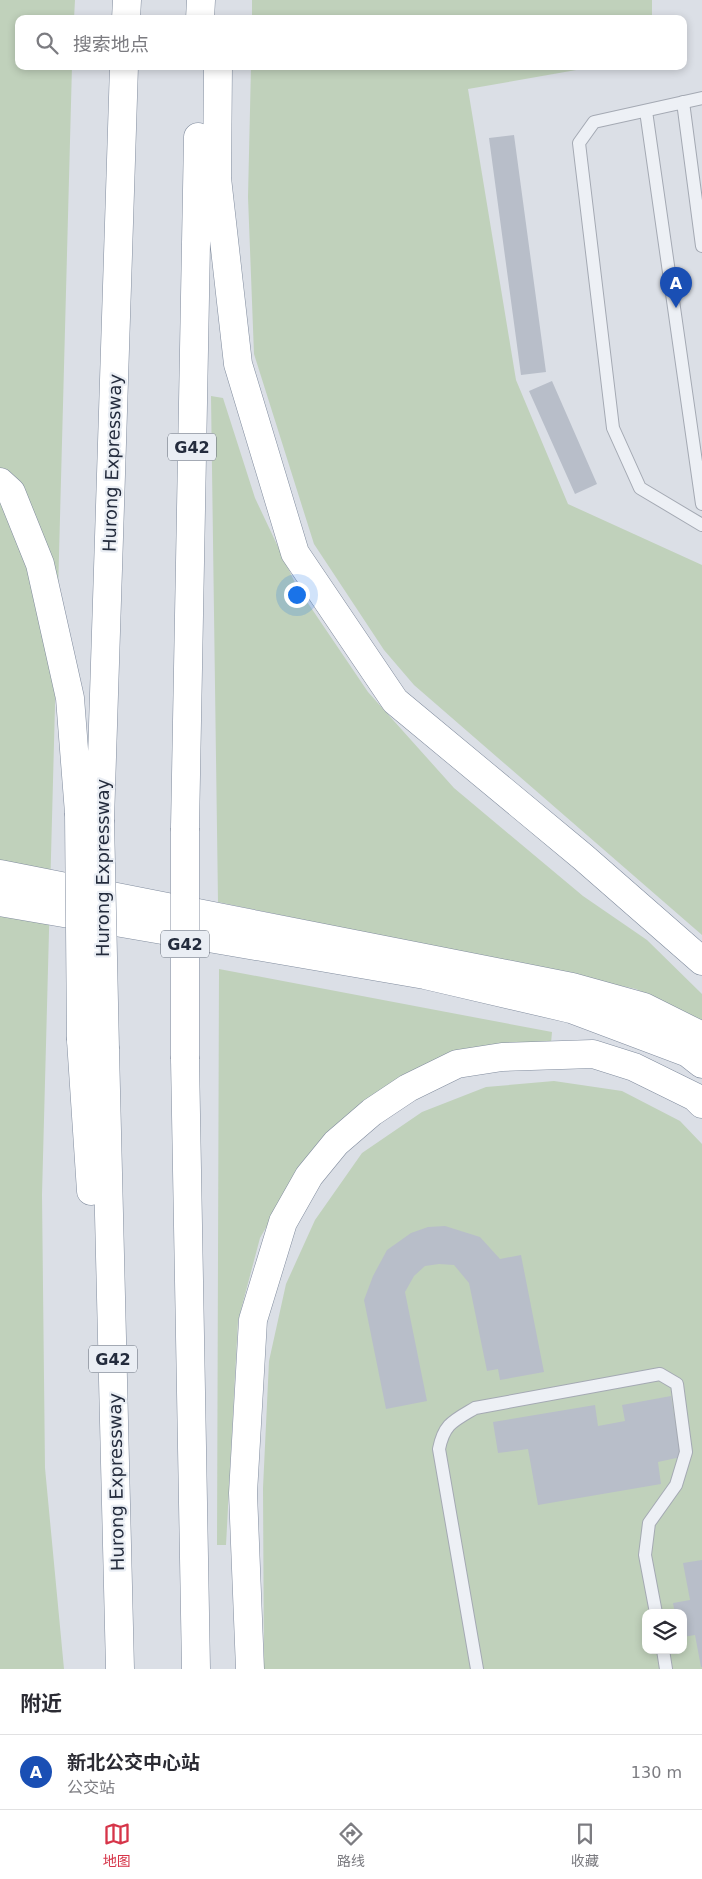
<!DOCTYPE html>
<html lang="zh">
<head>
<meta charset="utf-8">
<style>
  :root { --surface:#fff; --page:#f2f2f3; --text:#2b2b33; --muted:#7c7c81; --line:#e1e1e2; --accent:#d63549 }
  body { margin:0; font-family:"DejaVu Sans","Noto Sans SC",sans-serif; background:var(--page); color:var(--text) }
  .controls { position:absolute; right:15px; bottom:15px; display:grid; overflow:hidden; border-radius:10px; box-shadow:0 2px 8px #0003 }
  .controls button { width:45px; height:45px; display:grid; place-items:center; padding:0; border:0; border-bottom:1px solid var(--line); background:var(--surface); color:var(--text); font:25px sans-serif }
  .you { position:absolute; left:296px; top:594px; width:18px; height:18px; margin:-12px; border:4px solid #fff; border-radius:50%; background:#1a73e8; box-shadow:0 0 0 8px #1a73e833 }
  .badge { display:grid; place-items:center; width:32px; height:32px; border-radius:50%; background:var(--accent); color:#fff; font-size:16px; font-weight:700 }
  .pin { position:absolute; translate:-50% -41px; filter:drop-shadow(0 1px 2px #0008) }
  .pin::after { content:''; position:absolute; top:26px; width:18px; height:15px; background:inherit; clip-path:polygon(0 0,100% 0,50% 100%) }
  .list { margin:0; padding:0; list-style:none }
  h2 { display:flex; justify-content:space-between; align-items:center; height:65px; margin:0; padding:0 20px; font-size:21px }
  h2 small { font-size:16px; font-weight:400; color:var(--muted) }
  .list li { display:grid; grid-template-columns:32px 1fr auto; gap:15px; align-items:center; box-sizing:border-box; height:75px; padding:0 20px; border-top:1px solid var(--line) }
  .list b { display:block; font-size:19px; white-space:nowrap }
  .list p { margin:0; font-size:16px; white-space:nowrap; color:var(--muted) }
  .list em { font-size:16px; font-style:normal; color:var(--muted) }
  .icon { flex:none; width:28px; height:28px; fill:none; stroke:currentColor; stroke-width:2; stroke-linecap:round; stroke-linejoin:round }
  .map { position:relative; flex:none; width:702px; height:1669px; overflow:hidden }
  .search { position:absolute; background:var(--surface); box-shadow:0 2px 8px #0003; left:15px; right:15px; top:15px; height:55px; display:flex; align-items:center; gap:12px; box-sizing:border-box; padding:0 18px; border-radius:10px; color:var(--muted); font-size:19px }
  .sheet { height:140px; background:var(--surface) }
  nav { display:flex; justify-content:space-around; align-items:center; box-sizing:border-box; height:70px; border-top:1px solid var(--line); background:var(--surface); font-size:14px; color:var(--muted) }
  nav a { display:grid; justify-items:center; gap:2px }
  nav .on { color:var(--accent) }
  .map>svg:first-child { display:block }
</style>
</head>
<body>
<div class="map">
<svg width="702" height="1669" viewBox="0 0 702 1669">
  <rect width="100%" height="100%" fill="#dbdfe6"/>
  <path fill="#c0d1bb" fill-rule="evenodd" d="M 0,0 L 75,0 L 74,19 L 19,19 L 19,66 L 72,66 L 42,1195 L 45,1468 L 64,1669 L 0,1669 Z
    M 252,0 L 652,0 L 652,19 L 252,19 Z
    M 251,66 L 599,66 L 468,89 L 516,380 L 568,504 L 702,565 L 702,935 L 414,685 L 384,650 L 314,544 L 254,354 L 248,197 Z
    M 211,396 L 223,398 L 255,498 L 297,587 L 368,692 L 454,788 L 583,896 L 647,940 L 702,994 L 702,1021 L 636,989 L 218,902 Z
    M 219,969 L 552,1032 L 551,1043 L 472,1048 L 411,1075 L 300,1168 L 260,1238 L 238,1321 L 226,1545 L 217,1545 Z
    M 554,1081 L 622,1091 L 680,1121 L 702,1144 L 702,1669 L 264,1669 L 263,1488 L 269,1361 L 286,1284 L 315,1220 L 362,1153 L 422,1112 L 486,1087 ZM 646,1613 L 683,1613 L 683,1650 L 646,1650 Z"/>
  <path fill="#b8bec9" d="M 514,135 L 546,372 L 521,375 L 489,138 Z
    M 552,381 L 597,484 L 575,494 L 529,391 Z
    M 445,1226 L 480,1237 L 500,1259 L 521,1255 L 544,1372 L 500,1380 L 498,1369 L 487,1371 L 469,1283 L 454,1265 L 439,1264 L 425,1266 L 414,1276 L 405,1292 L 427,1401 L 386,1409 L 364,1300 L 373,1276 L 387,1250 L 411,1233 L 428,1227 Z
    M 671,1396 L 681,1457 L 658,1462 L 661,1484 L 538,1505 L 528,1449 L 498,1453 L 493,1422 L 595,1405 L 598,1426 L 625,1421 L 622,1405 Z
    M 702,1560 L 702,1667 L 701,1667 L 695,1635 L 683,1637 L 683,1613 L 675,1613 L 673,1603 L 690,1600 L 683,1563 Z"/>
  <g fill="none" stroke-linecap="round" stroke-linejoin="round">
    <g stroke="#a4a9b3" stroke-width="14">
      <path id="lane" d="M 702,98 L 594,122 L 579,143 L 613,428 L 640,488 L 702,525
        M 683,102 L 702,246
        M 646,111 L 702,504
        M 663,1650 L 666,1669
        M 477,1669 L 439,1449 C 444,1424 453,1421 475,1408 L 660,1374 L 677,1384 L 686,1452 L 676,1485 L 649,1523 L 645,1555 L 656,1613"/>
    </g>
    <g stroke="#818c9e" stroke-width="29">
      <path id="highway" d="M 126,19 L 127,0
        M 200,19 L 201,0
        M 218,66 L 217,178 L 238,364 L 295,553 L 395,701 L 583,857 L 702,961
        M 0,482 L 11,492 L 40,564 L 70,698 L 79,813
        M 100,820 L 124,66
        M 185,828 L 198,137
        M 0,874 L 572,987 L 644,1007 L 702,1036
        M 0,902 L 425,975 L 571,1009 L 688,1053 L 702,1064
        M 81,1040 L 91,1191
        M 105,1049 L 120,1669
        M 185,1059 L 196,1669
        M 250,1669 L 243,1493 L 253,1320 L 283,1222 L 309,1176 L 336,1143 L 372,1112 L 408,1088 L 457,1064 L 502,1057 L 593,1054 L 634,1067 L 695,1097 L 702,1104"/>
    </g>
    <use href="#lane" stroke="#edf0f5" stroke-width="12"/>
    <use href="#highway" stroke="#fff" stroke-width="28"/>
    <g stroke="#818c9e" stroke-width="29" stroke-linecap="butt">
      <path id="highway-bridge" d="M 79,813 L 81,1040
        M 100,820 L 105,1049
        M 185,1059 L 185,828"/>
    </g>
    <use href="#highway-bridge" stroke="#fff" stroke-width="28"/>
  </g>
  <g text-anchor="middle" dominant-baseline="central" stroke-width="4.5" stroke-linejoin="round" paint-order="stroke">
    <g fill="#eaeef4" stroke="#5f6674" stroke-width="1">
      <rect x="168" y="433.5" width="48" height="27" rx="4"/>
      <rect x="161" y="930.5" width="48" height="27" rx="4"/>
      <rect x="89" y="1345.5" width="48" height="27" rx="4"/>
    </g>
    <g font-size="16" font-weight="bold" fill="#242c3d">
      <text x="192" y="447">G42</text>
      <text x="185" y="944">G42</text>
      <text x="113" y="1359">G42</text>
    </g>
    <g font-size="18" fill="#242c3d" stroke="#eaeef4">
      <text transform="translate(112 463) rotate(-88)">Hurong Expressway</text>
      <text transform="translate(102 868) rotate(-90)">Hurong Expressway</text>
      <text transform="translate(116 1482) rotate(-91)">Hurong Expressway</text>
    </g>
  </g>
</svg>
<div class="controls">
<button><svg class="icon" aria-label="layers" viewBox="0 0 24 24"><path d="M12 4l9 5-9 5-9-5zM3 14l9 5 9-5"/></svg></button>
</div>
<div class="you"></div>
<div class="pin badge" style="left:676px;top:308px;background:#1a4fb4">A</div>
<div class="search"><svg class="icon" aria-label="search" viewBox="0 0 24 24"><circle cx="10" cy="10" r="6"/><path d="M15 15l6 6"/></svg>搜索地点</div>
</div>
<section class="sheet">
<h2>附近<small></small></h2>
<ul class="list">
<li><span class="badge" style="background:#1a4fb4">A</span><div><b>新北公交中心站</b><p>公交站</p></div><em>130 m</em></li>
</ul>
</section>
<nav>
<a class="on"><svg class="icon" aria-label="map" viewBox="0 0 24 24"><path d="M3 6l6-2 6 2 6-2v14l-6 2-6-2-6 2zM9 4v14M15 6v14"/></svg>地图</a>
<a><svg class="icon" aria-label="directions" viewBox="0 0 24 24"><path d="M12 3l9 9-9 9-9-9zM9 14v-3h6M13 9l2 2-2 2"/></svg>路线</a>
<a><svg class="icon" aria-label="saved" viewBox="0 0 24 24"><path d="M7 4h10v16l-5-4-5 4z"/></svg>收藏</a>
</nav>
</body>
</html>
